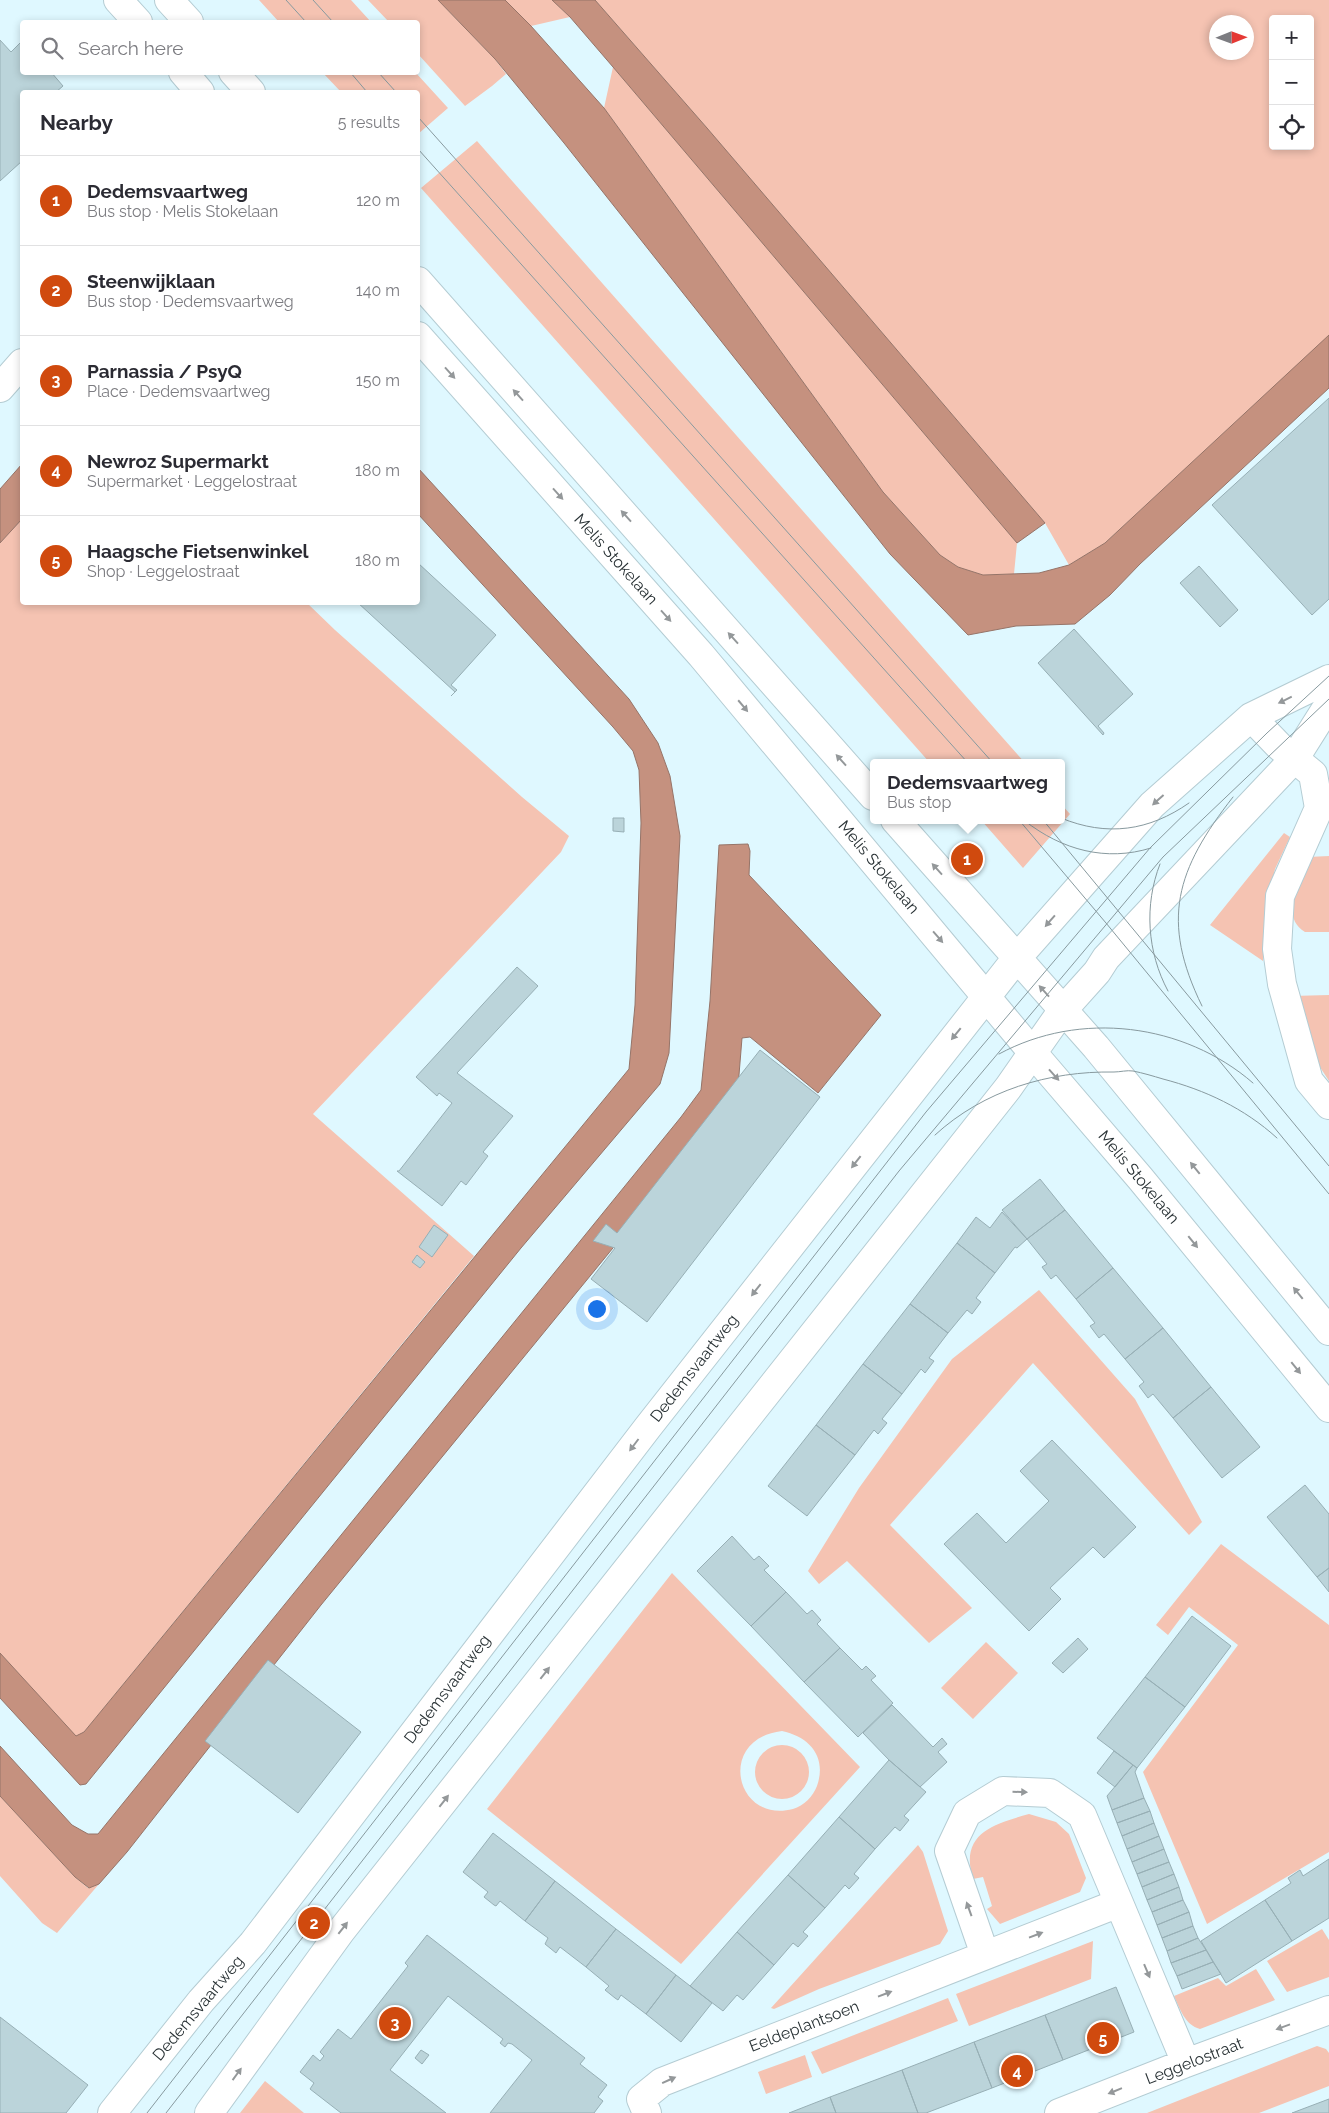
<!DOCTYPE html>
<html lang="en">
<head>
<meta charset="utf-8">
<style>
  :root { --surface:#fff; --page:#f2f2f3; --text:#2b2b33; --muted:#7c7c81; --line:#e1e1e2; --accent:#d04a0e }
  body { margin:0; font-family:Raleway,sans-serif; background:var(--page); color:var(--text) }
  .controls { position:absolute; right:15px; top:15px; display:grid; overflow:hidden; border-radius:5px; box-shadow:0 2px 8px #0003 }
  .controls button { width:45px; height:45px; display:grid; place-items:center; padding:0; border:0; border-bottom:1px solid var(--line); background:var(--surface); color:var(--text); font:25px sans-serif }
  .compass { position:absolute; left:1209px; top:15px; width:45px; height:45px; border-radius:50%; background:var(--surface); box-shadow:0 2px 8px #0003; rotate:89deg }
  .you { position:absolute; left:596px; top:1308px; width:18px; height:18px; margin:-12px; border:4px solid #fff; border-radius:50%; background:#1a73e8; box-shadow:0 0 0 8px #1a73e833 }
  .badge { display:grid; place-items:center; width:32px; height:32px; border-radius:50%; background:var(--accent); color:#fff; font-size:16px; font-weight:700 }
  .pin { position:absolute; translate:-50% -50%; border:2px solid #fff; box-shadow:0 1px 5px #0006 }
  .popup { position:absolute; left:870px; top:759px; width:195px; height:65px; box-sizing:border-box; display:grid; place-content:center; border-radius:5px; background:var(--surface); filter:drop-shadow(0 1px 4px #0005); font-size:16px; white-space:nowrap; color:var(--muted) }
  .popup b { font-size:19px; color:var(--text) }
  .popup::after { content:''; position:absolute; left:50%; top:100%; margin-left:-10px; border:10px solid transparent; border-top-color:var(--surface) }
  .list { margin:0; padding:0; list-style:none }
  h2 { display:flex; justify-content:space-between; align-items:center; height:65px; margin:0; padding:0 20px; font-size:21px }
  h2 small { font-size:16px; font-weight:400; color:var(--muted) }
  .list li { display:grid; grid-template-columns:32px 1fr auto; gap:15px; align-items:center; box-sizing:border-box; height:90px; padding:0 20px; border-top:1px solid var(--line) }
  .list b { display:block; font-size:19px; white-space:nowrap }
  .list p { margin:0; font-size:16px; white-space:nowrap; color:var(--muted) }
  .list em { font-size:16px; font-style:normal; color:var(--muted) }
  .icon { flex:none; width:28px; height:28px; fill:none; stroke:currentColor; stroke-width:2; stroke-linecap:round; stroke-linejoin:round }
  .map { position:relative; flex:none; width:1329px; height:2113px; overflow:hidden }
  .search { position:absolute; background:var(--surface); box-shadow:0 2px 8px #0003; left:20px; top:20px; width:400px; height:55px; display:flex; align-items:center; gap:12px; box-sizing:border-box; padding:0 18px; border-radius:5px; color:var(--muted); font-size:19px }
  .panel { position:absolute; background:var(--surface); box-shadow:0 2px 8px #0003; left:20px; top:90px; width:400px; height:515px; border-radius:5px }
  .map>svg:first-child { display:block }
</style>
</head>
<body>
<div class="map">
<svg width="1329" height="2113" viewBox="0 0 1329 2113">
  <rect width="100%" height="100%" fill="#dff8ff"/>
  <path fill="#f5c3b2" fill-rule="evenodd" d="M 259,0 L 351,0 L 371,22 L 279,22 Z
    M 368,0 L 438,0 L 495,59 L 506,74 L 492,86 L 465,106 L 418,54 L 418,22 L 389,22 Z
    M 505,0 L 552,0 L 570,17 L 531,26 Z
    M 595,0 L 1329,0 L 1329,336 L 1105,543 L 1069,565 L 1045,523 L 707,128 ZM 1273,19 L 1310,19 L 1310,146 L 1273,146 ZM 1216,22 L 1246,22 L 1246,52 L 1216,52 Z
    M 613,67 L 1017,543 L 1014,574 L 983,575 L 958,567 L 940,555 L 883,492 L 604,108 Z
    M 323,73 L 416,73 L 448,108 L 418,134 L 418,92 L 341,92 Z
    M 477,141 L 987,720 L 1025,763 L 930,763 L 421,188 Z
    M 22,519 L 22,602 L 307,603 L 335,630 L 522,797 L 569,836 L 561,852 L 313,1114 L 474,1256 L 84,1732 L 76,1737 L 0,1653 L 0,543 Z
    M 1061,804 L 1070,814 L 1023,868 L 981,820 L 1061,820 Z
    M 1284,833 L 1290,837 L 1275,869 L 1266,911 L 1263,961 L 1210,925 Z
    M 1329,856 L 1329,932 L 1305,932 C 1279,917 1299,878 1308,857 Z
    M 1329,995 L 1329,1081 L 1318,1064 L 1292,996 Z
    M 1039,1290 L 1135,1399 L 1202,1522 L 1189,1535 L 1033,1363 L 890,1525 L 972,1608 L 929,1643 L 847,1561 L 819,1584 L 808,1571 L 859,1488 L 952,1359 Z
    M 1221,1544 L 1329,1625 L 1329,1852 L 1207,1924 L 1143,1772 L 1238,1645 L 1189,1607 L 1168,1635 L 1156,1625 Z
    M 672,1573 L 860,1767 L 681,1964 L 487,1809 ZM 782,1731 C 810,1737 827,1757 817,1786 C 813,1796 804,1806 793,1809 C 735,1824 716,1739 782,1731 Z
    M 986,1642 L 1018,1673 L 973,1719 L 941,1688 Z
    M755 1772a27 27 0 1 1 54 0a27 27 0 1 1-54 0Z
    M 0,1796 L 75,1877 L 88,1888 L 99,1884 L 57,1933 L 42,1923 L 0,1876 Z
    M 1029,1814 L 1056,1822 L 1069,1834 L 1086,1878 L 1080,1892 L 1000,1924 L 987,1909 L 992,1906 L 983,1877 L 973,1879 C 959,1833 994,1824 1029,1814 Z
    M 918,1845 L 923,1852 L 948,1931 L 940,1944 L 819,1989 L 774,2009 L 771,2008 Z
    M 1322,1929 L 1329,1940 L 1329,1977 L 1287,1992 L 1267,1961 Z
    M 1093,1941 L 1091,1979 L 969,2026 L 956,1994 Z
    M 1256,1969 L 1275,2000 L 1200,2029 C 1185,2025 1180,2009 1174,1996 L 1218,1978 L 1226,1986 Z
    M 948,1998 L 958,2021 L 822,2074 L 811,2052 Z
    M 1317,2046 L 1326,2049 L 1329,2053 L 1329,2086 L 1259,2113 L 1147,2113 Z
    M 805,2055 L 812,2077 L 766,2094 L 758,2072 Z
    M 265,2081 L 304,2113 L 240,2113 Z"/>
  <path fill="#c5917f" stroke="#967468" d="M 438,0 L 505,0 L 531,26 L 604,108 L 883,492 L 940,555 L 958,567 L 983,575 L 1039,573 L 1069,565 L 1105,543 L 1329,335 L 1329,388 L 1140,564 L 1110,595 L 1075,624 L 1016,626 L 968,635 L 890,554 L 564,143 L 495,59 Z
    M 552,0 L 595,0 L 707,128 L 1045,523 L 1017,543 L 613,67 L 570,17 Z
    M 22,464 L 22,519 L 0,543 L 0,489 Z
    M 418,468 L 629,699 L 658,743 L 670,776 L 680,836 L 669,1053 L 660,1084 L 521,1248 L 86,1784 L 80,1785 L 0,1698 L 0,1653 L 76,1736 L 84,1732 L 629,1069 L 635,1005 L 641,823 L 639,770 L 633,751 L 613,727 L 418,514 Z
    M 748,844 L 750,851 L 749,875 L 881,1015 L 818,1093 L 750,1037 L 742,1038 L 738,1087 L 716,1122 L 321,1605 L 127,1852 L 99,1884 L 89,1888 L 75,1877 L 0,1796 L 0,1746 L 72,1825 L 88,1834 L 98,1834 L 681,1117 L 701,1090 L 710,1001 L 719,845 Z"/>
  <path fill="#bbd4da" stroke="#97afb5" d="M 0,40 L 11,52 L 22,41 L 22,72 L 51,72 L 63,86 L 56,92 L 22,92 L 22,161 L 0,181 Z
    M 1329,398 L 1329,599 L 1312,615 L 1212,505 Z
    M 418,563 L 496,635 L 451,685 L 457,690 L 451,696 L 455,692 L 357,602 L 418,602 Z
    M 1199,566 L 1238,610 L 1220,627 L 1180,583 Z
    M 1074,629 L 1133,694 L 1098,726 L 1104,733 L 1103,735 L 1038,663 Z
    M 613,818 L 624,818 L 624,832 L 613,831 Z
    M 517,967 L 538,986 L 457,1073 L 513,1116 L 483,1152 L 488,1156 L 466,1185 L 461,1181 L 442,1206 L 397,1171 L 399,1171 L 452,1103 L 439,1093 L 437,1096 L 416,1077 Z
    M 760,1050 L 820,1097 L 647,1322 L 591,1279 L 615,1248 L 593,1241 L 606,1224 L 617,1233 Z
    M 1040,1179 L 1065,1210 L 1027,1239 L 1002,1210 Z
    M 1065,1210 L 1113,1268 L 1076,1299 L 1056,1275 L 1051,1279 L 1042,1267 L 1047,1264 L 1027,1239 Z
    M 1002,1212 L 1027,1239 L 1017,1248 L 1015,1247 L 995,1273 L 957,1243 L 976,1217 L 990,1228 Z
    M 434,1225 L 448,1235 L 432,1257 L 419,1247 Z
    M 957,1243 L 995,1273 L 976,1298 L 981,1302 L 972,1314 L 967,1310 L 948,1333 L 910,1304 Z
    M 417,1255 L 425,1262 L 420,1268 L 412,1262 Z
    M 1113,1268 L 1163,1328 L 1125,1359 L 1104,1334 L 1099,1338 L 1090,1326 L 1095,1323 L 1076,1299 Z
    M 910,1304 L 948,1333 L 929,1358 L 934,1361 L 925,1373 L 921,1369 L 902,1394 L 863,1364 Z
    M 1163,1328 L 1211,1387 L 1173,1418 L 1153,1394 L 1148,1398 L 1139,1386 L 1144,1382 L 1125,1359 Z
    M 863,1364 L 902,1394 L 882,1419 L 887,1423 L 878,1434 L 874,1430 L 855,1455 L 816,1425 Z
    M 1211,1387 L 1260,1447 L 1222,1478 L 1173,1418 Z
    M 816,1425 L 855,1455 L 807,1516 L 768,1486 Z
    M 1052,1440 L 1136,1527 L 1104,1558 L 1093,1547 L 1050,1588 L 1061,1599 L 1029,1631 L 944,1544 L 977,1513 L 1006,1543 L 1049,1501 L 1020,1471 Z
    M 1305,1485 L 1329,1514 L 1329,1568 L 1317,1577 L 1267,1517 Z
    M 732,1536 L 754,1560 L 759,1556 L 769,1566 L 764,1570 L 786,1592 L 751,1626 L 697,1571 Z
    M 1329,1568 L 1329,1592 L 1317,1577 Z
    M 786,1592 L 807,1614 L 812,1610 L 821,1620 L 817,1624 L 840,1648 L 804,1682 L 751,1626 Z
    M 1192,1616 L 1231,1646 L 1185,1707 L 1145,1677 Z
    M 1078,1638 L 1088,1649 L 1063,1673 L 1052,1663 Z
    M 840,1648 L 862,1670 L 866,1666 L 876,1676 L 871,1680 L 893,1703 L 858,1737 L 804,1682 Z
    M 268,1660 L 361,1732 L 298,1813 L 205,1741 Z
    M 1145,1677 L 1185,1707 L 1137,1768 L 1097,1738 Z
    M 892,1705 L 933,1747 L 942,1738 L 947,1744 L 938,1752 L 947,1762 L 920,1787 L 889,1760 L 863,1733 Z
    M 1114,1751 L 1133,1765 L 1115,1787 L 1097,1773 Z
    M 889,1760 L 926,1792 L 904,1816 L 909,1820 L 900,1831 L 895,1827 L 875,1849 L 839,1817 Z
    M 1133,1765 L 1137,1768 L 1135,1772 L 1144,1798 L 1112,1810 L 1107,1796 Z
    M 1144,1798 L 1150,1811 L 1117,1823 L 1112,1810 Z
    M 1150,1811 L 1154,1823 L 1122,1836 L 1117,1823 Z
    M 839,1817 L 875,1849 L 854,1874 L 859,1878 L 849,1889 L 845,1885 L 825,1908 L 788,1875 Z
    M 1154,1823 L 1159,1836 L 1127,1849 L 1122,1836 Z
    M 493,1833 L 555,1881 L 525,1921 L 500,1901 L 496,1906 L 494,1905 L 484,1897 L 488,1892 L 463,1872 Z
    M 1159,1836 L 1164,1849 L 1132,1862 L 1127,1849 Z
    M 1164,1849 L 1169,1862 L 1137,1874 L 1132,1862 Z
    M 1329,1859 L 1329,1918 L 1292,1941 L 1265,1900 L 1291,1883 L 1288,1878 L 1300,1870 L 1303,1876 Z
    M 1169,1862 L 1174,1874 L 1142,1887 L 1137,1874 Z
    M 1174,1874 L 1179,1887 L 1147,1900 L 1142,1887 Z
    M 788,1875 L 825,1908 L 803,1932 L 808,1936 L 798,1947 L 793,1943 L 774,1965 L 737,1932 Z
    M 555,1881 L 616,1929 L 586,1967 L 560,1947 L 556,1953 L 545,1944 L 548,1938 L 525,1921 Z
    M 1179,1887 L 1183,1900 L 1152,1912 L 1147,1900 Z
    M 1183,1900 L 1189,1912 L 1157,1925 L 1152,1912 Z
    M 1265,1900 L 1292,1941 L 1226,1983 L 1201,1941 Z
    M 1189,1912 L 1193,1926 L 1162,1938 L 1157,1925 Z
    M 1193,1926 L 1198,1938 L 1167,1951 L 1162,1938 Z
    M 616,1929 L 676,1975 L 646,2014 L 621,1995 L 618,2000 L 615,1998 L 605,1990 L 609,1986 L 586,1967 Z
    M 737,1932 L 774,1965 L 743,2000 L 737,1995 L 723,2011 L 690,1986 Z
    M 427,1935 L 585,2058 L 580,2064 L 607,2085 L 598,2097 L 603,2101 L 594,2113 L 490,2113 L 532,2060 L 512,2044 L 508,2043 L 505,2047 L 500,2043 L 503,2039 L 448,1996 L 390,2070 L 446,2113 L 341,2113 L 310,2089 L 314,2083 L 300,2072 L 313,2055 L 320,2061 L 324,2056 L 320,2052 L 338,2029 L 351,2039 L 408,1966 L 405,1963 Z
    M 1198,1938 L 1206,1950 L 1171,1963 L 1167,1951 Z
    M 1206,1950 L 1213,1962 L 1177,1976 L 1171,1963 Z
    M 1213,1962 L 1221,1974 L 1182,1989 L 1177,1976 Z
    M 676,1975 L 712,2003 L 681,2042 L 646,2014 Z
    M 1116,1987 L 1134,2032 L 1063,2060 L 1045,2015 Z
    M 1045,2015 L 1063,2060 L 992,2088 L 974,2042 Z
    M 0,2017 L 88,2085 L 66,2113 L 0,2113 Z
    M 974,2042 L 992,2088 L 926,2113 L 918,2113 L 902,2070 Z
    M 421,2050 L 429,2055 L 422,2064 L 415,2058 Z
    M 902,2070 L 918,2113 L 836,2113 L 830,2097 Z
    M 830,2097 L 836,2113 L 789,2113 Z
    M 1329,2099 L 1329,2113 L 1292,2113 Z"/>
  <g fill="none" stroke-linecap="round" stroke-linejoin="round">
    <g stroke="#b4ccd3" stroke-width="30">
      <path id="minor" d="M 118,0 L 138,22
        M 169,0 L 189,22
        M 183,72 L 200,92
        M 233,72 L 251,92
        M 418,281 L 873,796
        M 418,336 L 701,655 L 1033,1053 L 1140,1178 L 1329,1408
        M 0,388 L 22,363
        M 1251,717 L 1279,746 L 1313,774 L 1319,808 L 1280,896 L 1277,949 L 1282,984 L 1309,1081 L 1329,1105
        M 895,820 L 1096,1047 L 1329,1331
        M 985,1955 L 949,1851 L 967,1813 L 1003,1791 L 1050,1793 L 1082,1815 L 1119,1903
        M 112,2113 L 201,2001 L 253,1943 L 648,1427 L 1016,959 L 1152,805 L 1251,717 L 1329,679
        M 209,2113 L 341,1931 L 1008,1088 L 1062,1011 L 1097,972 L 1106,958 L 1295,758 L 1329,704
        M 647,2113 L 641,2099 L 662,2082 L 1119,1903 L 1186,2063
        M 1059,2113 L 1186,2063 L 1329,2010"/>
    </g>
    <use href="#minor" stroke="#fff" stroke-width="28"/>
    <path stroke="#889a9f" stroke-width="1" d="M 286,0 L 306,22
      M 313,0 L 333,22
      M 350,72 L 367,92
      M 378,72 L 396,92
      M 418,117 L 993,763
      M 418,149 L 968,763
      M 1061,818 C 1107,837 1149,831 1189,803
      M 1019,820 L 1106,923 L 1329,1194
      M 1043,820 L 1329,1166
      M 1025,821 C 1062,850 1106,862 1151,848
      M 1160,864 C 1144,905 1147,952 1168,991
      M 1202,1006 C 1160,920 1176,870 1233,797
      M 999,1054 C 1080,1010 1184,1023 1253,1083
      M 935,1135 C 984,1090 1049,1071 1114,1072 C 1120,1072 1127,1070 1133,1071 C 1143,1073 1153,1076 1163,1079 C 1205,1090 1244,1108 1277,1138
      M 147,2113 L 926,1112 L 1150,848 L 1267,733 L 1329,676
      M 166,2113 L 899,1171 L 1163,857 L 1329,699"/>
  </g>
  <defs><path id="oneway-solid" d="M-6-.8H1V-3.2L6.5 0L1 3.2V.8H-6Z" transform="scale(1.25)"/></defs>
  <g fill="#94989a">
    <use href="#oneway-solid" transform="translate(450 373) rotate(48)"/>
    <use href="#oneway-solid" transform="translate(518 395) rotate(-132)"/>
    <use href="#oneway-solid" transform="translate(558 494) rotate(48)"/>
    <use href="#oneway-solid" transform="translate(626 516) rotate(-132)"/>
    <use href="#oneway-solid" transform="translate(666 616) rotate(48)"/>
    <use href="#oneway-solid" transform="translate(733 638) rotate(-132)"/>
    <use href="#oneway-solid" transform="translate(1285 700) rotate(154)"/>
    <use href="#oneway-solid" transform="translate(743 706) rotate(50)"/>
    <use href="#oneway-solid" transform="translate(841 760) rotate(-132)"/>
    <use href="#oneway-solid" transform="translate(1158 800) rotate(138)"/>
    <use href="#oneway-solid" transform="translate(937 869) rotate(-132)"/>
    <use href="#oneway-solid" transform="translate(1050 921) rotate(131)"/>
    <use href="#oneway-solid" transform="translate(938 937) rotate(49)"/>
    <use href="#oneway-solid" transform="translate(1044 991) rotate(-132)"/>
    <use href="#oneway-solid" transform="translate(956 1034) rotate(129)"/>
    <use href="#oneway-solid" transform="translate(1054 1075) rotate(48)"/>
    <use href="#oneway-solid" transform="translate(856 1162) rotate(128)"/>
    <use href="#oneway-solid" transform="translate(1195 1168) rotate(-129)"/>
    <use href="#oneway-solid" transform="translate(1193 1242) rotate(51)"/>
    <use href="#oneway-solid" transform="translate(756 1290) rotate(128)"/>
    <use href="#oneway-solid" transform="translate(1298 1293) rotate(-129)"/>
    <use href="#oneway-solid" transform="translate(1296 1368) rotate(51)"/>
    <use href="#oneway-solid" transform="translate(634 1445) rotate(127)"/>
    <use href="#oneway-solid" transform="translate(545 1673) rotate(-52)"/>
    <use href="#oneway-solid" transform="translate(1020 1792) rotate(2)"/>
    <use href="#oneway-solid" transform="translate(444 1801) rotate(-52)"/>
    <use href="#oneway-solid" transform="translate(969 1909) rotate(-110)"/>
    <use href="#oneway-solid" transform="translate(343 1928) rotate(-52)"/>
    <use href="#oneway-solid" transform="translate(1036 1935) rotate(-21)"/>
    <use href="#oneway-solid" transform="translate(1147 1971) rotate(67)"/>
    <use href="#oneway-solid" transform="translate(885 1994) rotate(-21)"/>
    <use href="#oneway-solid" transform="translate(1283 2027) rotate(160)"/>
    <use href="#oneway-solid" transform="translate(237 2074) rotate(-54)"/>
    <use href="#oneway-solid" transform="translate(669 2080) rotate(-24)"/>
    <use href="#oneway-solid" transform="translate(1115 2091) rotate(158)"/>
  </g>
  <g text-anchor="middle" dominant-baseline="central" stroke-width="5" stroke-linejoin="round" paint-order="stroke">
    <g font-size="16" fill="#283134" stroke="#fff">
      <text transform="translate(616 559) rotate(48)">Melis Stokelaan</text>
      <text transform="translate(879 867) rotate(50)">Melis Stokelaan</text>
      <text transform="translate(1139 1177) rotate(50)">Melis Stokelaan</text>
      <text transform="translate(694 1368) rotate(-52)">Dedemsvaartweg</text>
      <text transform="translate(447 1689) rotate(-53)">Dedemsvaartweg</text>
      <text transform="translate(198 2008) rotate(-50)">Dedemsvaartweg</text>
      <text transform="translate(804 2026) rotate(-21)">Eeldeplantsoen</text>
      <text transform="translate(1194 2061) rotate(-21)">Leggelostraat</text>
    </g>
  </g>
</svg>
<div class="controls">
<button>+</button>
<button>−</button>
<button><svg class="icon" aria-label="locate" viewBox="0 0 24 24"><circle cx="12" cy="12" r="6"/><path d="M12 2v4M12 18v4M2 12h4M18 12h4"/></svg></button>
</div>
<svg class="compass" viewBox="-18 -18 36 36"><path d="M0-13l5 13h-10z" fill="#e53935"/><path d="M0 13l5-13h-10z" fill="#7c7c81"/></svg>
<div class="you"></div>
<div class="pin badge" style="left:967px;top:859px">1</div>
<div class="popup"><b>Dedemsvaartweg</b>Bus stop</div>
<div class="pin badge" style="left:314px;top:1923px">2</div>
<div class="pin badge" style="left:395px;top:2023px">3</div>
<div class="pin badge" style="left:1017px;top:2071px">4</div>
<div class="pin badge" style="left:1103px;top:2038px">5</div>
<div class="search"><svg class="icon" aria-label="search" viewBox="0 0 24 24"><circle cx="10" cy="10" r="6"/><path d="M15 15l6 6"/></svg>Search here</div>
<section class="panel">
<h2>Nearby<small>5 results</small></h2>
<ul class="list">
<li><span class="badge">1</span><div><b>Dedemsvaartweg</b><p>Bus stop · Melis Stokelaan</p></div><em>120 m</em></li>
<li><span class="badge">2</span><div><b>Steenwijklaan</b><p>Bus stop · Dedemsvaartweg</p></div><em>140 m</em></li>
<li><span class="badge">3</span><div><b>Parnassia / PsyQ</b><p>Place · Dedemsvaartweg</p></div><em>150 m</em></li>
<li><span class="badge">4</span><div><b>Newroz Supermarkt</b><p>Supermarket · Leggelostraat</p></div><em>180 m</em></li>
<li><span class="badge">5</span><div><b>Haagsche Fietsenwinkel</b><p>Shop · Leggelostraat</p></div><em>180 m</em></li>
</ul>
</section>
</div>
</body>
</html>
